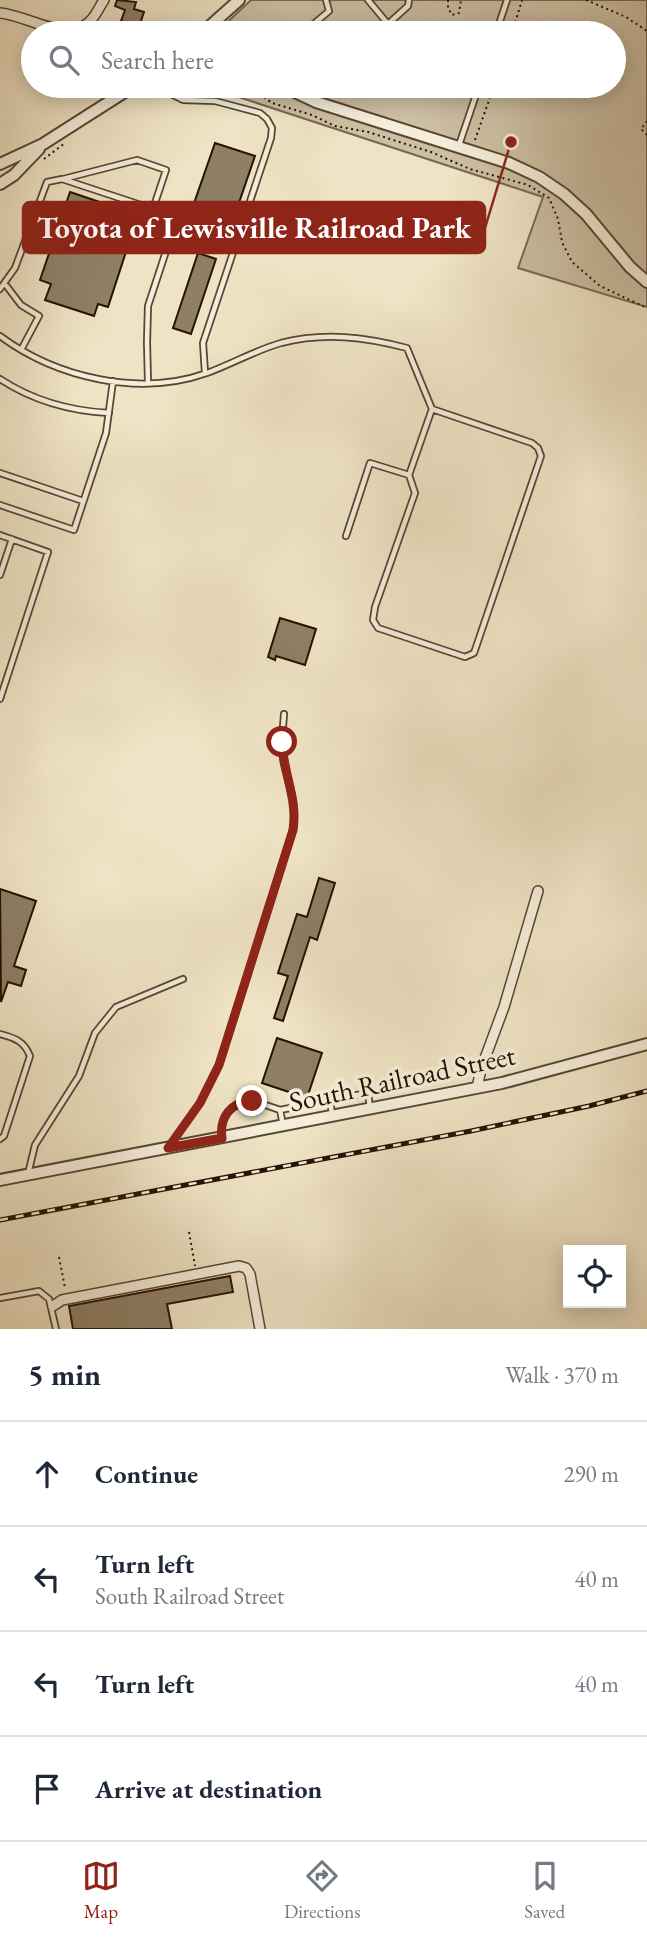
<!DOCTYPE html>
<html lang="en">
<head>
<meta charset="utf-8">
<style>
  :root { --surface:#fff; --page:#f6f6f7; --text:#1f2937; --muted:#747a83; --line:#e0e1e3; --accent:#8f2418 }
  body { margin:0; font-family:"EB Garamond",serif; background:var(--page); color:var(--text) }
  .controls { position:absolute; right:21px; bottom:21px; display:grid; overflow:hidden; border-radius:0px; box-shadow:0 4px 18px #0003 }
  .controls button { width:63px; height:63px; display:grid; place-items:center; padding:0; border:0; border-bottom:2px solid var(--line); background:var(--surface); color:var(--text); font:35px sans-serif }
  .stop { position:absolute; width:21px; height:21px; margin:-16px; border:5px solid #8f2418; border-radius:50%; background:#fff }
  .stop.end { background:#8f2418; border-color:#fff; box-shadow:0 2px 7px #0008 }
  .list { margin:0; padding:0; list-style:none }
  h2 { display:flex; justify-content:space-between; align-items:center; height:91px; margin:0; padding:0 28px; font-size:30px }
  h2 small { font-size:23px; font-weight:400; color:var(--muted) }
  .list li { display:grid; grid-template-columns:46px 1fr auto; gap:21px; align-items:center; box-sizing:border-box; height:105px; padding:0 28px; border-top:2px solid var(--line) }
  .list b { display:block; font-size:26px; white-space:nowrap }
  .list p { margin:0; font-size:23px; white-space:nowrap; color:var(--muted) }
  .list em { font-size:23px; font-style:normal; color:var(--muted) }
  .icon { flex:none; width:38px; height:38px; fill:none; stroke:currentColor; stroke-width:2; stroke-linecap:round; stroke-linejoin:round }
  .map { position:relative; flex:none; width:647px; height:1329px; overflow:hidden }
  .search { position:absolute; background:var(--surface); box-shadow:0 4px 18px #0003; left:21px; right:21px; top:21px; height:77px; display:flex; align-items:center; gap:18px; box-sizing:border-box; padding:0 24px; border-radius:38px; color:var(--muted); font-size:26px }
  .sheet { height:511px; background:var(--surface) }
  nav { display:flex; justify-content:space-around; align-items:center; box-sizing:border-box; height:98px; border-top:2px solid var(--line); background:var(--surface); font-size:19px; color:var(--muted) }
  nav a { display:grid; justify-items:center; gap:4px }
  nav .on { color:var(--accent) }
  .map>svg:first-child { display:block }
</style>
</head>
<body>
<div class="map">
<svg width="647" height="1329" viewBox="0 0 647 1329">
  <rect width="100%" height="100%" fill="#eee3c4"/>
  <filter id="stains"><feTurbulence type="fractalNoise" baseFrequency=".00286" numOctaves="4"/><feColorMatrix values="0 0 0 0 .2 0 0 0 0 .09 0 0 0 0 .02 0 0 0 .5 -.17"/></filter>
  <radialGradient id="worn" r=".72"><stop offset=".6" stop-color="#630" stop-opacity="0"/><stop offset="1" stop-color="#630" stop-opacity=".3"/></radialGradient>
  <path fill="#ccbfa3" stroke="#786852" stroke-width="2" d="M 251,0 L 647,0 L 647,307 L 518,268 L 543,197 L 205,86 L 614,86 L 614,33 L 216,33 Z"/>
  <path fill="#8e7f66" stroke="#251201" stroke-width="2" d="M 117,0 L 136,2 L 134,9 L 144,12 L 139,27 L 121,21 L 125,10 L 115,6 Z
    M 215,143 L 255,156 L 231,226 L 191,212 Z
    M 70,192 L 138,215 L 108,307 L 98,304 L 94,316 L 45,300 L 51,284 L 40,280 Z
    M 198,253 L 216,259 L 191,334 L 173,328 Z
    M 280,618 L 316,629 L 305,665 L 276,656 L 275,660 L 268,657 Z
    M 319,878 L 335,883 L 317,940 L 310,937 L 283,1021 L 274,1018 L 288,976 L 278,973 L 297,914 L 307,917 Z
    M 0,889 L 36,901 L 14,966 L 26,970 L 21,986 L 8,982 L 1,1002 Z
    M 277,1038 L 322,1053 L 307,1098 L 262,1083 Z
    M 230,1276 L 233,1292 L 167,1304 L 172,1329 L 73,1329 L 69,1306 Z"/>
  <g fill="none" stroke-linecap="round" stroke-linejoin="round">
    <g stroke="#574632" stroke-width="8">
      <path id="service" d="M 368,0 L 388,24 L 408,6 L 409,0
        M 303,33 L 329,11 L 326,0
        M 496,33 L 507,0
        M 166,86 L 173,95 L 183,100 L 215,101 L 260,113 L 267,119 L 272,128 L 271,138 L 203,343 L 205,373
        M 458,148 L 479,86
        M 63,179 L 137,160 L 166,170 L 153,209
        M 5,284 L 21,305 L 39,316 L 21,350
        M 0,289 L 15,268 L 47,182 L 62,179 L 153,209 L 173,230
        M 0,336 C 57,378 139,397 207,373 C 232,364 256,350 281,343 C 324,332 365,337 407,348 L 432,409 L 532,443 L 538,448 L 541,456 L 474,653 L 465,657 L 378,628 L 373,620 L 375,607 L 415,493 L 409,475 L 432,409
        M 0,379 C 32,400 71,411 109,413
        M 148,383 L 147,342 L 148,306 L 173,230 L 234,251
        M 0,473 L 83,501
        M 0,505 L 74,530 L 106,433 L 113,381
        M 0,535 L 48,552 L 0,699
        M 346,536 L 370,463 L 409,475
        M 0,575 L 12,539
        M 0,1034 C 15,1038 24,1041 30,1056 L 4,1136 L 0,1139
        M 332,1114 L 330,1100 L 368,1093 L 370,1108
        M 283,1125 L 280,1110 L 330,1100
        M 222,1136 C 221,1128 222,1121 227,1114 C 240,1093 262,1104 280,1110
        M 170,1145 L 200,1103 L 219,1065 L 293,830 C 297,805 290,788 284,764 C 280,748 283,730 284,714
        M 28,1174 L 35,1145 L 79,1076 L 95,1033 L 116,1007 L 183,979
        M 0,1298 L 39,1291 L 49,1299 L 56,1329"/>
    </g>
    <g stroke="#574632" stroke-width="12">
      <path id="minor" d="M 0,13 C 28,15 70,46 92,19 C 97,13 100,6 104,0
        M 477,1088 L 481,1069 L 504,1007 L 538,891
        M 53,1306 L 62,1300 L 239,1266 L 246,1268 L 250,1274 L 260,1329"/>
    </g>
    <g stroke="#574632" stroke-width="14">
      <path id="tertiary" d="M 216,21 L 229,33
        M 202,33 L 239,0
        M 282,86 L 316,102 L 509,163 L 539,177 L 564,194 L 586,214 L 630,267 L 647,282
        M 0,164 L 43,144 L 134,86
        M 0,184 L 14,175 L 39,149
        M 0,1180 L 502,1083 L 647,1044"/>
    </g>
    <path stroke="#251201" stroke-width="2" stroke-dasharray="2 3.5" stroke-linecap="butt" d="M 448,0 L 448,8 L 452,15 L 459,13 L 461,0
      M 586,0 L 626,17 L 647,31
      M 512,33 L 522,0
      M 252,86 L 257,92 L 272,103 L 312,115 L 335,126 L 368,132 L 431,152 L 470,169 L 528,185 L 549,198 L 558,219 L 562,242 L 572,262 L 600,286 L 647,308
      M 140,95 L 154,86
      M 647,121 L 641,129 L 647,135
      M 475,140 L 494,86
      M 44,159 L 65,143
      M 189,1232 L 195,1266
      M 59,1257 L 65,1288"/>
    <use href="#service" stroke="#f4edd9" stroke-width="4.5"/>
    <use href="#minor" stroke="#f4edd9" stroke-width="9"/>
    <use href="#tertiary" stroke="#f4edd9" stroke-width="10"/>
    <g stroke="#251201" stroke-width="5">
      <path id="rail" d="M 0,1220 L 471,1131 L 589,1106 L 647,1091"/>
    </g>
    <use href="#rail" stroke="#f4edd9" stroke-width="2.5" stroke-dasharray="8" stroke-linecap="butt"/>
  </g>
  <g fill="none" stroke-linecap="round" stroke-linejoin="round">
    <path stroke="#8f2418" stroke-width="9" d="M 252,1101 C 231,1102 219,1117 222,1138 L 168,1148 L 200,1103 L 219,1065 L 293,830 C 298,799 283,773 282,742"/>
  </g>
  <g text-anchor="middle" dominant-baseline="central" stroke-width="7" stroke-linejoin="round" paint-order="stroke">
    <g font-size="28" fill="#251201" stroke="#f4edd9">
      <text transform="translate(402 1078) rotate(-12)">South Railroad Street</text>
    </g>
  </g>
  <path fill="none" stroke="#8f2418" stroke-width="2.5" d="M511 142L485 228"/>
  <circle fill="#8f2418" stroke="#f4edd9" stroke-width="2.5" cx="511" cy="142" r="7"/>
  <rect fill="#8f2418" stroke="#8f2418" stroke-width="2.5" x="23" y="202" width="462" height="51" rx="7"/>
  <g font-size="30" text-anchor="middle" font-weight="bold" fill="#fff">
    <text x="254" y="238">Toyota of Lewisville Railroad Park</text>
  </g>
  <rect width="100%" height="100%" filter="url(#stains)"/>
  <rect width="100%" height="100%" fill="url(#worn)"/>
</svg>
<div class="controls">
<button><svg class="icon" aria-label="locate" viewBox="0 0 24 24"><circle cx="12" cy="12" r="6"/><path d="M12 2v4M12 18v4M2 12h4M18 12h4"/></svg></button>
</div>
<div class="stop" style="left:282px;top:742px"></div>
<div class="stop end" style="left:252px;top:1101px"></div>
<div class="search"><svg class="icon" aria-label="search" viewBox="0 0 24 24"><circle cx="10" cy="10" r="6"/><path d="M15 15l6 6"/></svg>Search here</div>
</div>
<section class="sheet">
<h2>5 min<small>Walk · 370 m</small></h2>
<ul class="list">
<li><svg class="icon" aria-label="ahead" viewBox="0 0 24 24"><path d="M12 20V5M6 11l6-6 6 6"/></svg><div><b>Continue</b></div><em>290 m</em></li>
<li><svg class="icon" aria-label="left" viewBox="0 0 24 24"><path d="M17 20v-9H6M10 6l-5 5 5 5"/></svg><div><b>Turn left</b><p>South Railroad Street</p></div><em>40 m</em></li>
<li><svg class="icon" aria-label="left" viewBox="0 0 24 24"><path d="M17 20v-9H6M10 6l-5 5 5 5"/></svg><div><b>Turn left</b></div><em>40 m</em></li>
<li><svg class="icon" aria-label="arrive" viewBox="0 0 24 24"><path d="M6 21V4h12l-3 4 3 4H6"/></svg><div><b>Arrive at destination</b></div></li>
</ul>
</section>
<nav>
<a class="on"><svg class="icon" aria-label="map" viewBox="0 0 24 24"><path d="M3 6l6-2 6 2 6-2v14l-6 2-6-2-6 2zM9 4v14M15 6v14"/></svg>Map</a>
<a><svg class="icon" aria-label="directions" viewBox="0 0 24 24"><path d="M12 3l9 9-9 9-9-9zM9 14v-3h6M13 9l2 2-2 2"/></svg>Directions</a>
<a><svg class="icon" aria-label="saved" viewBox="0 0 24 24"><path d="M7 4h10v16l-5-4-5 4z"/></svg>Saved</a>
</nav>
</body>
</html>
